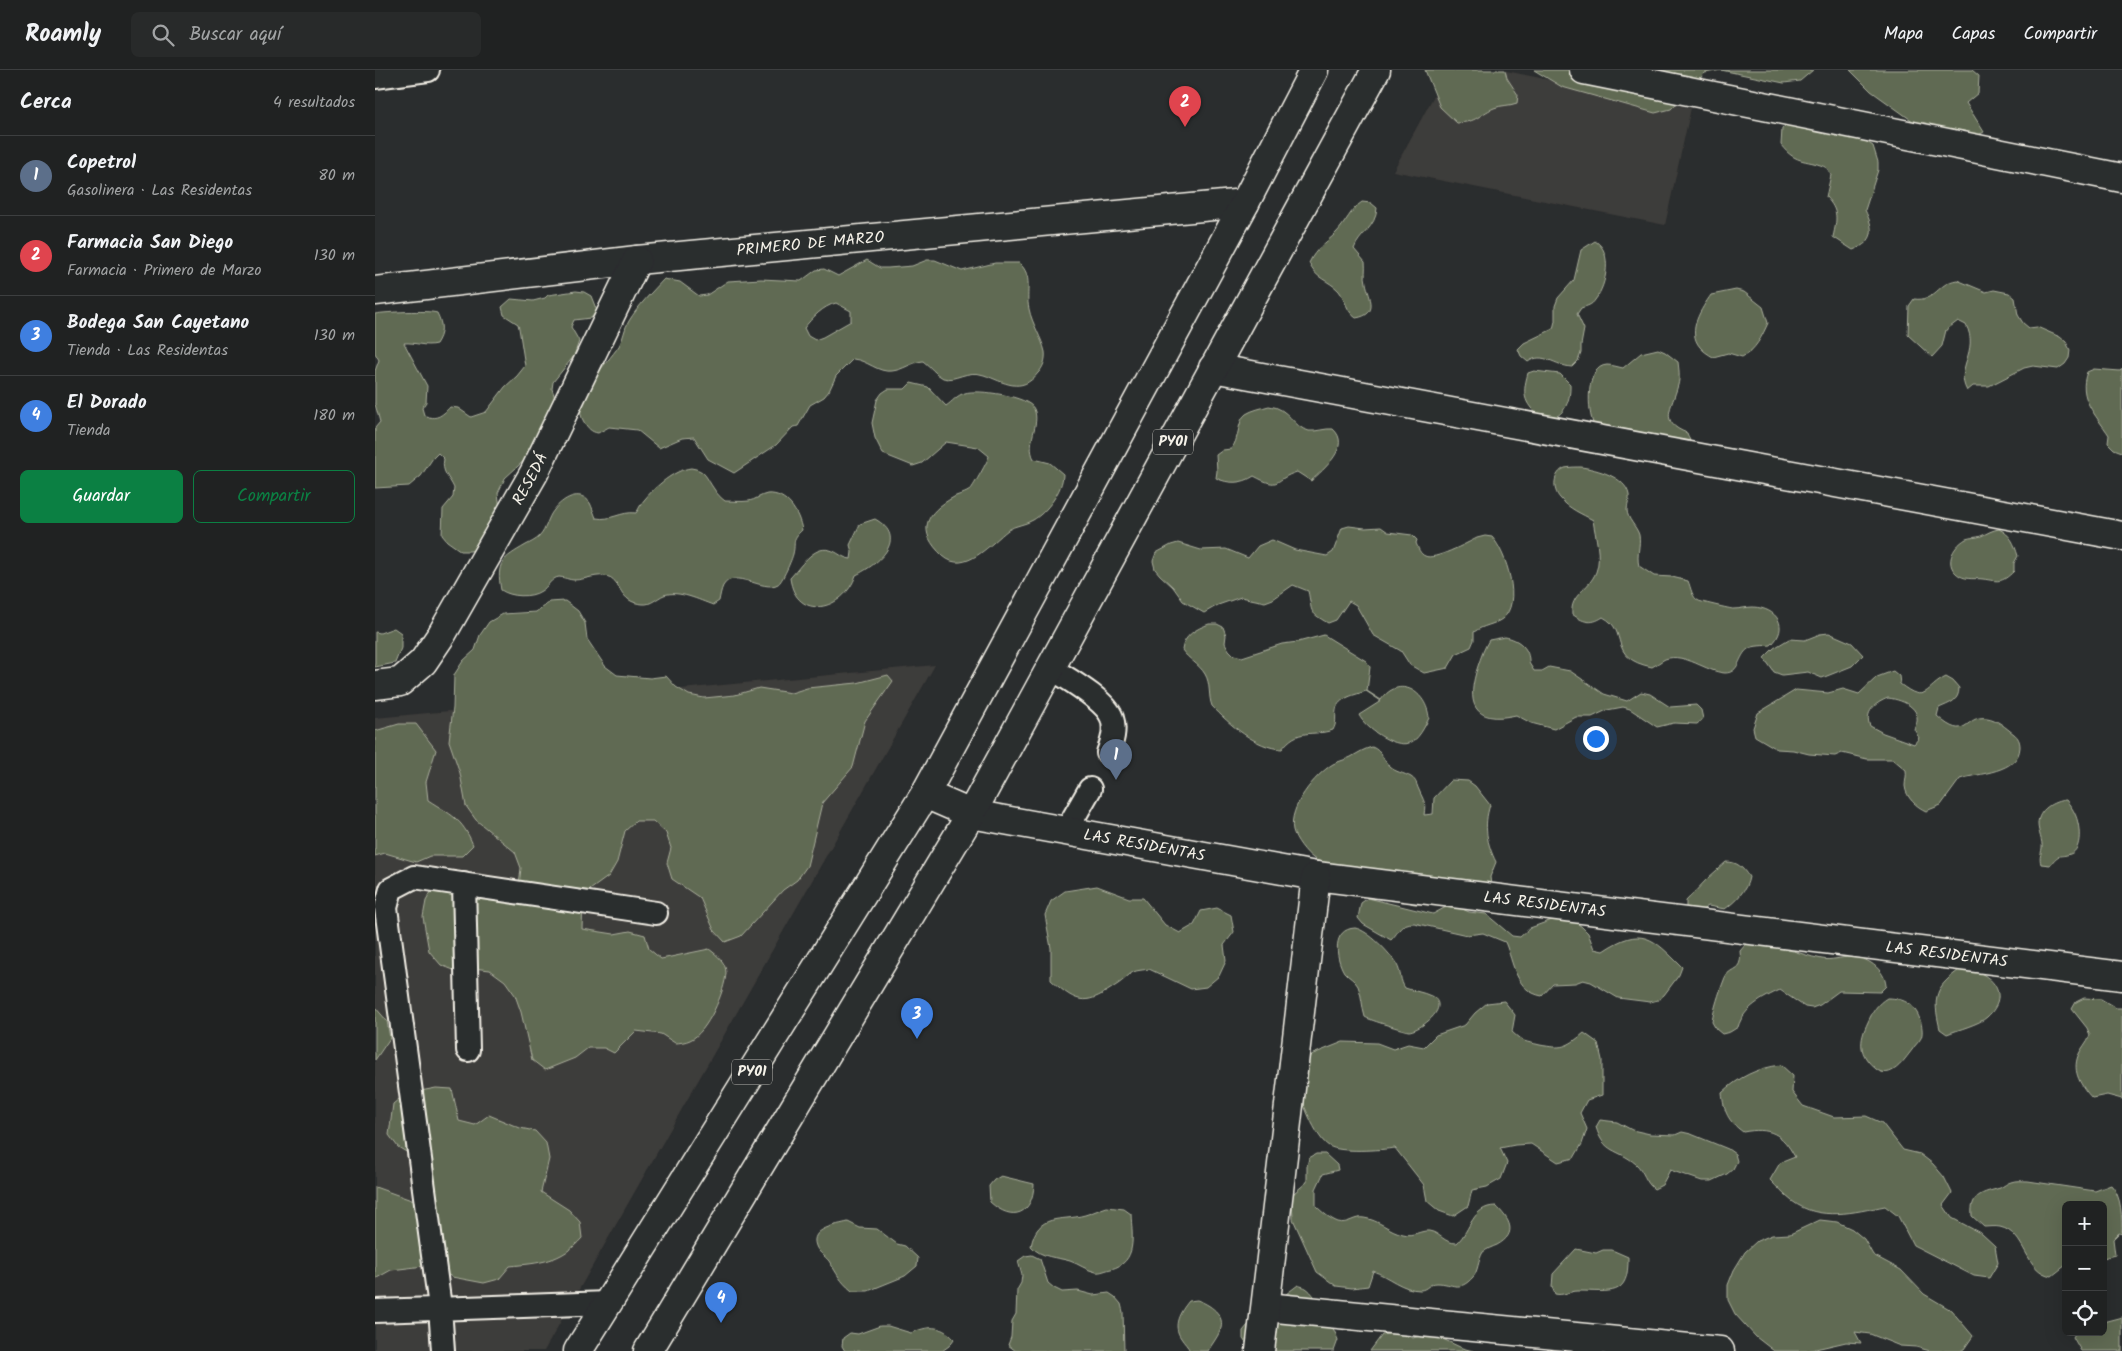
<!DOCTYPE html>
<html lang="es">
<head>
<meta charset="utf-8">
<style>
  :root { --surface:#202222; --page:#282a2a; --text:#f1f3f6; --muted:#a2a4a5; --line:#3d3f40; --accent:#0b8043 }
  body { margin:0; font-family:Kalam,sans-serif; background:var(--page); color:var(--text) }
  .controls { position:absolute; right:15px; bottom:15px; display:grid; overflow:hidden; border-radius:8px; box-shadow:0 5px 20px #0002 }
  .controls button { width:45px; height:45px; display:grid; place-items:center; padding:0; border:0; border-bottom:1px solid var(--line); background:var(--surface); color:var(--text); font:25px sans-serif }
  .you { position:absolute; left:1220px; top:668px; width:18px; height:18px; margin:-12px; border:4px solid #fff; border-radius:50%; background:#1a73e8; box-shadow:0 0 0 8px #1a73e833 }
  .badge { display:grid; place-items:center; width:32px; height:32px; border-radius:50%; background:var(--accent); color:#fff; font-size:16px; font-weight:700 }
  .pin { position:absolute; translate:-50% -41px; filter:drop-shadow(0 1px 2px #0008) }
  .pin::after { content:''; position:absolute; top:26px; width:18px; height:15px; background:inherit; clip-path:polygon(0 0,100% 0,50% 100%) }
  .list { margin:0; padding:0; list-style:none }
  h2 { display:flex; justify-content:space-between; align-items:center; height:65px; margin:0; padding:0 20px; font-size:21px }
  h2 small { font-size:16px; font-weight:400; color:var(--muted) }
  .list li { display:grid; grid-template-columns:32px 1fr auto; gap:15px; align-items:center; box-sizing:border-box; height:80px; padding:0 20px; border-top:1px solid var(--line) }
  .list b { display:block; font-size:19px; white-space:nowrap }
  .list p { margin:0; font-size:16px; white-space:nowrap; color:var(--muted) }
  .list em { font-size:16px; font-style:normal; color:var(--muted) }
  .actions { display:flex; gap:10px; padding:15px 20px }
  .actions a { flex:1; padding:11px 0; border:1px solid var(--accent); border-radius:8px; text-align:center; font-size:18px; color:var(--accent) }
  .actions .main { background:var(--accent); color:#fff }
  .icon { flex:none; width:28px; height:28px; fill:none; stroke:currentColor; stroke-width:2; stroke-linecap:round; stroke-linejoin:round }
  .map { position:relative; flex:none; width:1747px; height:1281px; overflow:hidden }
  header { display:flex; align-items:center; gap:30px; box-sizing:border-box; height:70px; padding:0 25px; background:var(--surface); border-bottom:1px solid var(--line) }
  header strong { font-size:24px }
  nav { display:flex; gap:28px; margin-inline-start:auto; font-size:18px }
  .search { width:350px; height:45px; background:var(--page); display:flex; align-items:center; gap:12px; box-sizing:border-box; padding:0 18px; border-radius:8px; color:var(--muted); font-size:19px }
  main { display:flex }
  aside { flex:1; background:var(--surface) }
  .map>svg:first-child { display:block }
</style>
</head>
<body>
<header>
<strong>Roamly</strong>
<div class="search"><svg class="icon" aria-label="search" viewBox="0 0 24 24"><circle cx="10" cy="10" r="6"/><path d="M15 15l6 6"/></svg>Buscar aquí</div>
<nav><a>Mapa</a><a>Capas</a><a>Compartir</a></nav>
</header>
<main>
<aside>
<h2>Cerca<small>4 resultados</small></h2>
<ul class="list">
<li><span class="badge" style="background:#5c6f8a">1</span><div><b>Copetrol</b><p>Gasolinera · Las Residentas</p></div><em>80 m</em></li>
<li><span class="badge" style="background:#e0444e">2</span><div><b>Farmacia San Diego</b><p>Farmacia · Primero de Marzo</p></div><em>130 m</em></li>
<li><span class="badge" style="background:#3f7fe0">3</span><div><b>Bodega San Cayetano</b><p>Tienda · Las Residentas</p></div><em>130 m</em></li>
<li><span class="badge" style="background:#3f7fe0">4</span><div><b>El Dorado</b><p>Tienda</p></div><em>180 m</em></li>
</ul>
<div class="actions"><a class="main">Guardar</a><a>Compartir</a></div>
</aside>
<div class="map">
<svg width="1747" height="1281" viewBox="0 0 1747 1281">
  <rect width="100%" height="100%" fill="#2a2d2e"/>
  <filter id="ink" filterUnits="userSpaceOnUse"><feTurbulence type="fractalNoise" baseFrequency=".02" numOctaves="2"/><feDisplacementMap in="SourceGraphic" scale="10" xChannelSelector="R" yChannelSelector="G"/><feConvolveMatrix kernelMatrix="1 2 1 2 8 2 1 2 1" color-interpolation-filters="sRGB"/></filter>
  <g filter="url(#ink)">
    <path fill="#3e3c3a" d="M 1073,0 L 1126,0 L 1316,38 L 1290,155 L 1018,101 Z
      M 560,595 L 169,1281 L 0,1281 L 0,648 Z"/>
    <path fill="#606b52" stroke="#aaae9d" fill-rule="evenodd" d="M 1050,0 L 1130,0 L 1132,8 L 1143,25 L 1142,33 C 1134,36 1126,35 1119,38 C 1103,45 1103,52 1082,53 L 1065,37 Z
      M 1159,0 L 1438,0 L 1425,11 L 1409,13 L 1346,0 L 1330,3 L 1296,39 L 1280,43 L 1187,17 Z
      M 1475,0 L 1597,0 L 1604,6 L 1603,23 L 1591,33 L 1609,62 L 1594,70 L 1546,57 L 1496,21 Z
      M 1418,47 L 1470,57 L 1498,76 L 1503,92 L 1503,100 L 1490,140 C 1499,159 1501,171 1478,180 L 1458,167 C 1462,149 1464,141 1451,127 L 1456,105 L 1452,98 C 1433,88 1422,96 1406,75 L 1407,59 Z
      M 987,132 L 996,133 L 1002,138 C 1001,158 984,164 979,179 L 990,192 C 991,199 989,206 991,213 C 994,228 1005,244 981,248 C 971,241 971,230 964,221 C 953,209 941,210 934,193 C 941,178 950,174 961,163 C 971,153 975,140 987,132 Z
      M 1220,171 C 1238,181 1232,215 1220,230 C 1217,235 1212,236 1206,238 L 1202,244 L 1209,259 L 1206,275 L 1206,283 L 1203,291 L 1197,297 C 1180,296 1168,281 1153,292 L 1146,286 L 1143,279 L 1149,273 L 1178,259 L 1180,251 L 1180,236 L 1183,228 L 1199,210 L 1206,180 Z
      M 492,190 L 505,198 L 513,198 L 537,196 L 552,190 L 560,190 L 587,201 L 620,193 L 644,193 C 659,206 650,222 654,239 C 657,254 667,268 670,282 C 671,290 668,298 663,303 C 646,325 629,312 609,305 C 592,299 580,312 568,308 C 560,304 555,296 548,291 C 537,292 528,300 517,301 C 503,303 492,290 478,289 L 461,306 L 454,321 L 449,327 L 435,335 L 423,356 L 418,357 L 401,375 L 359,403 L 333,389 L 319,367 L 307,368 L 284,378 L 262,360 L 234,357 L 223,363 C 216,362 213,358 209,352 C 194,329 232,294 244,276 C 249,268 249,258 254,251 C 263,236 277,222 289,209 L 305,212 L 324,226 L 332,225 L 353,211 L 386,209 L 426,211 L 441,200 L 449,199 L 463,206 ZM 461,233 L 476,241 L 476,251 L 448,267 L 440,270 L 433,266 L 429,258 C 437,248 448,236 461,233 Z
      M 1582,210 L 1611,222 L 1619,220 L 1634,223 L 1640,228 L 1643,245 L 1648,253 L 1654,258 L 1662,257 L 1685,267 L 1691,272 L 1695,280 L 1694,288 L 1690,294 L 1683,299 L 1658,296 L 1649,298 L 1614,316 L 1598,316 L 1592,321 C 1579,298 1605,281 1591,255 L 1583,251 L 1571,260 L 1567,276 L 1557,287 L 1533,265 L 1534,236 L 1539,229 C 1561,232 1562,213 1582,210 Z
      M 1361,220 L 1369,222 L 1388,237 L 1393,253 C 1387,266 1381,280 1367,287 L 1353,283 L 1338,287 C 1333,284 1328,281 1325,277 C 1311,261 1327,238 1336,225 Z
      M 201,221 L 209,222 L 216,226 L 222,241 L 216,248 L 199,250 L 196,257 L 204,271 L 199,286 L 178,312 L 177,319 L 180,328 L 171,355 L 154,386 L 130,408 L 123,423 L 125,439 L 103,479 L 95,481 L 86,481 L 72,471 L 67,465 L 68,439 L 78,427 L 79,418 C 74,407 66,402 69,389 L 63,383 L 58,388 L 46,406 L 34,416 L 0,418 L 0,358 L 5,352 L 0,334 L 0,301 L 4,290 L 0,283 L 0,244 C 11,242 53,240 62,243 C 68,255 68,263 61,274 C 50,277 40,272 29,273 L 52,316 L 51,332 L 47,338 L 49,345 C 60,351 67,346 75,337 L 83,338 L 96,347 L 111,342 L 130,317 L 142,306 L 150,296 L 144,258 L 143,254 L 129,245 L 127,237 L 136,229 L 158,231 L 170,228 L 173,225 Z
      M 1283,279 L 1290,282 L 1303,292 C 1304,300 1305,308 1303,315 C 1297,338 1283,352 1312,363 L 1315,371 L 1275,366 L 1219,355 C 1212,342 1210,296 1232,295 C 1237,295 1243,297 1248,298 L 1266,283 Z
      M 1719,299 L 1745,301 L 1747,299 L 1747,382 L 1739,379 L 1733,373 L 1734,365 C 1721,345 1702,328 1712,302 Z
      M 1159,301 L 1185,304 L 1195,314 C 1196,332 1188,350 1168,350 C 1150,334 1146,327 1153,303 Z
      M 536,313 L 553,317 L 571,336 C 577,332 582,325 590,323 C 602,319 654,326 659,339 C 666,355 650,372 659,389 L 675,393 L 688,404 C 688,420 672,442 658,450 C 650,455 640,455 633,460 C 617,472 590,506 568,486 C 541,461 550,443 579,427 C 584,424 591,424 596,419 C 598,417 614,389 614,386 L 603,377 L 571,372 L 547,393 L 538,396 L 508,384 L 500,368 L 497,353 L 502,330 L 507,323 L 513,319 L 530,319 Z
      M 894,336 C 915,338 917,357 934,361 C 941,362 950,358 958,359 C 977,376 949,399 936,411 L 922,402 C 898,409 907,421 879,406 C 867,414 853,414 841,408 L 842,401 L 841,385 L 848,380 L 856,379 C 865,369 862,350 871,344 C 877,340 887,338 894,336 Z
      M 1206,397 C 1221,399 1251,407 1254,425 C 1255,430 1252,435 1252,440 C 1252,449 1262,457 1264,465 C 1266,475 1261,485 1264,496 L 1279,506 L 1297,507 L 1313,511 C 1316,518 1317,528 1324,531 C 1326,532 1356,539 1358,539 C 1365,539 1371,537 1378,537 C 1402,538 1415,557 1396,575 C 1389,576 1379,575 1373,579 C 1363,586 1365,603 1350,603 C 1331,602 1310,582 1290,589 C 1286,591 1281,595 1277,597 C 1231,588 1255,561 1228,547 C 1216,555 1208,552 1197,544 C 1195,524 1214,520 1221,502 C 1227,487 1220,465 1218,450 C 1207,444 1194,439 1185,428 C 1177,419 1178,403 1190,398 C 1195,397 1201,397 1206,397 Z
      M 316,398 C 331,400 331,408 339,419 C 342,424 346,428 350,431 C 358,431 366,432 374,431 C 380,430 386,425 392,424 C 412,422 424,443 427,460 C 416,470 421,472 418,484 C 417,489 407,512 403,514 C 388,523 359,497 348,516 C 346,520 345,526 344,531 L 338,535 C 324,530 304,520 289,525 C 282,528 276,535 268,534 C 244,533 246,511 234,507 C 223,503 210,510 199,510 C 194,510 189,507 184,507 C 176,508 173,517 166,521 C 156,528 136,527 126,520 C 121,492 127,489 151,475 C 155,473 161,470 164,467 C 172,459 172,448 179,440 C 187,429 205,418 215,433 C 217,437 219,443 221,448 C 236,451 246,441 261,443 C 264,439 266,433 270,429 C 281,416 299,400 316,398 Z
      M 500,449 C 534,468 504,494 481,505 C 469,541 421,552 415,508 C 425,498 438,475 455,480 C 463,482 467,488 476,489 L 477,482 L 475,475 L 485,454 Z
      M 974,456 L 990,458 L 1006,457 L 1013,462 L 1037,465 L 1042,470 L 1041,473 C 1043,478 1045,484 1050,486 C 1059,491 1092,473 1102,468 L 1110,466 L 1117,467 C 1131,482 1148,534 1127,549 C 1119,555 1108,555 1099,562 L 1099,570 L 1096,577 L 1081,584 L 1073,598 L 1049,603 L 1035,595 L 1026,581 L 998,565 L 981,535 L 974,531 L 961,550 L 953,553 C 932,541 938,542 933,521 L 918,515 L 898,529 L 890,532 L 866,527 L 843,535 L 829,543 L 808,531 L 798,517 L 785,505 L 780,499 L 778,491 L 781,483 L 796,475 L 803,473 L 826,480 L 851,479 L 873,488 L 883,476 L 897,470 L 920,480 L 952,486 L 958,482 L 967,458 Z
      M 1624,459 C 1636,465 1639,473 1643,486 L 1639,493 L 1639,501 C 1626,514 1623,511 1608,509 C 1600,508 1592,510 1585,506 C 1568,496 1577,477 1591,469 C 1596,467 1601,468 1606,466 C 1613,463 1617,460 1624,459 Z
      M 190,531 L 203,541 L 210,553 L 212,569 L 230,596 L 242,605 L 275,608 L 291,606 L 301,617 L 314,625 L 329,628 L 360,625 L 384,618 L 416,623 L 432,618 L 482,613 L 513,605 L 518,611 L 490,651 L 478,697 L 447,733 L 432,796 L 422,810 L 408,820 L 366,866 L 350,872 L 339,860 L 325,828 L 297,809 L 292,793 L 296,778 L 291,763 L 278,751 L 261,751 L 250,761 L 242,792 L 234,806 L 208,825 L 207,859 L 239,864 L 255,861 L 270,865 L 274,879 L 286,889 L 334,879 C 342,885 351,892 351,903 C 350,921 332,963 315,970 C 311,972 304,973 300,973 L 286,964 L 261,961 L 239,983 L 229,978 L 213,978 L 200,988 L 170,1000 L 157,990 L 146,942 L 140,925 L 130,911 L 115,900 L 98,898 L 81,901 L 66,895 L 54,881 L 48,847 L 51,831 L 60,815 L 75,804 L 92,803 L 119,820 L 144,815 L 146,798 L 140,782 L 101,750 L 91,736 L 85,703 L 74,671 L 78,638 L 79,605 L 88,591 L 100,580 L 105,565 L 114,552 L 128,544 L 161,542 L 174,532 Z
      M 834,554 L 842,554 L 848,557 L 851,565 L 850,573 L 854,580 L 859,585 L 867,587 L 907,574 L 923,572 L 949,565 L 991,591 L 995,597 L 992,621 L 1006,630 C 1024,604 1052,622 1054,648 C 1050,656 1043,671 1034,673 C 1019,678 990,658 984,645 L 1006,631 L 991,621 C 981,625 963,627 961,640 C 960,648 962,653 958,660 C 937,667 923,657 907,679 C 881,678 854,654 837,636 C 833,626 836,614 830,604 C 824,594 813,589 807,580 C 809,565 821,559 834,554 Z
      M 19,558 L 26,563 L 26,578 L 20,593 L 0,597 L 0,562 L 5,563 Z
      M 1454,563 L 1477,573 L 1488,585 L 1477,596 L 1447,608 L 1433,602 L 1407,605 L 1399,602 L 1389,588 L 1399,578 L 1414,569 L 1430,570 L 1445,564 Z
      M 1130,567 C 1144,569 1155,579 1154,593 L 1159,601 L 1167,601 L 1174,597 L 1195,601 L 1229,624 L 1252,631 L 1266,622 L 1275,624 L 1295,637 L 1321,635 L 1326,640 L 1328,649 L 1322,654 L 1299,653 L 1282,657 L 1255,639 L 1248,637 L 1232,640 L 1217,647 L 1201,647 L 1179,659 L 1156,653 L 1141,645 C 1097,655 1091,632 1103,596 C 1106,587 1109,578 1114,570 Z
      M 1518,601 L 1524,606 L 1525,614 C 1552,635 1550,617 1571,607 L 1578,611 L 1584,618 C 1584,631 1575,633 1564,638 L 1562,646 C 1593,674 1589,644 1612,648 C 1622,649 1631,658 1639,664 C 1643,667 1645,671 1645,677 C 1644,703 1603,703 1585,709 L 1566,735 L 1551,741 C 1542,737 1531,728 1530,716 C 1530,711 1532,706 1531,700 L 1518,689 L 1492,689 L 1467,683 L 1460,686 L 1434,684 L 1418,680 L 1402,679 L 1380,666 L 1378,658 L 1383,643 L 1421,620 L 1453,623 L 1468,619 L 1484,624 L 1502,607 ZM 1513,628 C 1530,630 1550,640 1539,659 L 1544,668 L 1539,674 L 1508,663 L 1495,656 C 1489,642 1500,633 1513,628 Z
      M 24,654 L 41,654 L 61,680 L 51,712 L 53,730 C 76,745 87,748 98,775 L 87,786 L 55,786 L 41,792 L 10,783 L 0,786 L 0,661 Z
      M 997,677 C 1007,681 1007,689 1015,697 C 1020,702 1029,703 1036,707 C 1042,711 1041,714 1044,720 C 1049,732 1051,731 1049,745 L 1058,744 L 1059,728 L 1076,710 L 1093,711 L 1100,716 L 1115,735 C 1108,756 1112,774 1121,792 L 1115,807 L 1118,832 L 1061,813 L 1048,833 C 1032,838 1027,825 1019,813 C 996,807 956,803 938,788 C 931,783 920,769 918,760 C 913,737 940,705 958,694 C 964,691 970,690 976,687 C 983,683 989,679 997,677 Z
      M 1691,730 C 1694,734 1698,739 1700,744 C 1705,754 1708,780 1695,784 C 1684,788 1685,782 1675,795 L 1666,794 C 1664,787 1666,785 1667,778 C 1668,771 1663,762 1663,754 C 1663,740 1678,731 1691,730 Z
      M 1351,792 C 1363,792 1367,797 1374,807 C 1372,820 1361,831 1350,839 L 1333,836 L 1326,841 L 1311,839 L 1311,831 L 1333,808 Z
      M 722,816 L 754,828 L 768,828 L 790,855 L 805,863 L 819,855 L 826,841 L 842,838 L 856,845 L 859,862 L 849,875 L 851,891 L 844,906 L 831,917 L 816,919 L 774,899 C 769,900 763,900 758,902 C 753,905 748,911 743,914 C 712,935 704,936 676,910 L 676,878 L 670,845 L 676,831 L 690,821 Z
      M 993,828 L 1058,844 L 1071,837 L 1079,835 L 1094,842 L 1111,844 L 1137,866 L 1145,867 L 1155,858 L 1185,847 L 1193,846 L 1207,857 L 1213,863 L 1219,879 L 1228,881 C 1267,855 1278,868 1307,897 L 1304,905 L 1289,925 L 1283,930 L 1275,932 L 1243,928 L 1216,912 L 1208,910 L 1200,913 L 1178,914 L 1167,926 C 1140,921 1139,893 1130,872 L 1108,863 L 1092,865 L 1039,853 C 1025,853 1025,861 1016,870 L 988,854 L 983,848 L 986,833 Z
      M 980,858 C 993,860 1016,884 1022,895 C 1026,902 1025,911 1030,918 C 1038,921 1048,922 1056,926 C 1077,936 1046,960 1034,961 C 1031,961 994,950 990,947 C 987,938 987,925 983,916 C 980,910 973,907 969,902 C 960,887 957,859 980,858 Z
      M 1379,871 L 1405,875 L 1409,879 C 1422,881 1434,887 1447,889 C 1456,891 1466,887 1475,887 C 1491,886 1510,899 1511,916 L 1505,922 L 1464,921 L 1445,935 L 1437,938 L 1430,937 L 1405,920 C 1388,928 1369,937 1363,957 L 1355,962 L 1347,964 L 1341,959 L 1337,952 C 1339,938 1344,923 1349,910 C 1354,895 1368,904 1365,881 L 1371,874 Z
      M 1587,898 C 1614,900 1638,924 1612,947 C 1605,954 1582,960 1572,964 L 1565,959 C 1557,926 1560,917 1587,898 Z
      M 1512,928 C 1530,928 1541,935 1546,953 C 1547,957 1548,963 1546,968 C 1544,972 1539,976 1537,980 C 1529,990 1516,1011 1501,999 C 1483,984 1484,971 1493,952 C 1498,941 1502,934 1512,928 Z
      M 1709,928 L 1726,929 L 1741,938 L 1747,938 L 1747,1029 L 1732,1025 L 1717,1028 C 1706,1016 1697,1002 1703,986 C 1706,978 1712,973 1715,965 L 1712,958 L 1697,939 L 1701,932 Z
      M 1129,931 L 1140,945 L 1137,962 C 1149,973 1149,971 1165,975 C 1187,979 1191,978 1209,963 L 1223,973 L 1227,990 L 1227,1025 L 1212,1030 L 1205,1043 L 1212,1059 L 1207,1074 L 1199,1088 L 1183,1092 L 1156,1074 L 1140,1075 L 1125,1078 L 1132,1093 L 1126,1109 L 1112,1117 L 1097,1120 L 1093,1136 L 1078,1146 L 1064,1141 L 1052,1131 L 1049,1115 L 1020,1078 C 1006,1080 965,1083 954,1076 C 942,1069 930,1038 925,1025 C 923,1016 924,1003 924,993 L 938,984 L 968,972 L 1002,973 L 1018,979 L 1033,974 L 1049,977 L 1061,965 L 1090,955 L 1100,943 L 1112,933 Z
      M 0,937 L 12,951 L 15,968 L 0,990 Z
      M 1406,995 L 1418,1006 L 1417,1022 L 1428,1036 L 1459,1047 L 1491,1046 L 1507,1053 L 1528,1080 L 1545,1084 L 1558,1094 L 1569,1107 L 1577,1123 L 1568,1135 L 1577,1148 L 1607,1164 L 1620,1176 L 1623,1193 L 1614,1208 L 1599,1206 L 1538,1175 L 1523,1146 L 1510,1136 C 1480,1142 1445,1152 1417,1131 C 1409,1125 1402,1117 1395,1110 L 1405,1093 L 1420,1087 C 1407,1063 1395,1057 1368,1062 C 1353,1051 1349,1042 1347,1023 C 1364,1007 1382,998 1406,995 Z
      M 61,1018 L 77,1019 L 84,1051 L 100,1055 L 114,1045 L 145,1058 L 160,1061 L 171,1073 L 174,1089 L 166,1122 L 194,1140 L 205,1152 L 207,1168 C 186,1192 165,1193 135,1196 L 124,1209 L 109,1213 L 77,1207 L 64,1200 L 49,1196 L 16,1200 L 0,1209 L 0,1117 L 42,1132 L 51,1094 L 23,1077 L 14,1065 L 18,1034 L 30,1024 Z
      M 1225,1050 L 1242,1052 L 1257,1060 L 1275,1064 L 1300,1065 L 1307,1062 L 1316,1064 L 1353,1079 L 1360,1084 L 1362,1091 L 1358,1099 L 1352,1104 L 1337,1111 L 1327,1111 L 1295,1100 L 1287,1115 L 1279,1119 C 1270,1112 1269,1101 1261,1094 C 1242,1078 1229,1084 1221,1057 Z
      M 941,1084 L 950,1084 L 962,1095 L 963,1100 L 948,1104 L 941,1119 L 941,1136 C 947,1142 955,1149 963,1152 C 973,1155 979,1146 989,1148 C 1004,1150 1014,1161 1028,1164 C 1038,1167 1046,1160 1054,1161 C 1066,1163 1068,1173 1082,1173 C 1096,1160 1097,1136 1121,1136 C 1134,1149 1144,1163 1122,1175 C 1117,1177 1112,1179 1108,1182 C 1103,1190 1103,1202 1098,1207 C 1084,1223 1078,1213 1062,1213 C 1054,1213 1052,1220 1045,1220 C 1027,1220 1013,1206 998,1201 L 993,1216 L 977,1218 L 961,1216 L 942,1202 L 918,1149 L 917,1130 L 919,1123 L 932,1112 L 932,1096 L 934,1088 Z
      M 626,1106 L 659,1114 C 658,1144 638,1153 615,1132 L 614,1116 L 619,1110 Z
      M 1653,1111 L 1720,1121 L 1736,1115 C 1747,1126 1747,1148 1747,1164 L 1744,1163 L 1738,1169 L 1740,1185 L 1728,1188 L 1728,1135 L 1691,1135 L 1691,1195 L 1677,1206 C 1649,1202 1652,1163 1625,1157 C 1620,1156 1614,1157 1609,1157 L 1597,1146 C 1595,1124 1608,1123 1625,1118 C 1629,1116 1632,1113 1636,1112 C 1641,1110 1647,1111 1653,1111 Z
      M 732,1137 L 749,1139 L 756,1144 C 757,1166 763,1192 736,1199 C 731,1200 725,1203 721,1202 C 711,1200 704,1194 695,1191 C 682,1187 666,1188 656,1176 C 663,1142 685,1152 710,1145 C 717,1143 725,1139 732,1137 Z
      M 1445,1150 L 1462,1152 L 1477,1159 L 1489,1169 L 1498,1185 L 1526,1200 L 1549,1224 L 1576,1240 L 1598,1266 L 1589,1279 L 1585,1281 L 1555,1281 L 1541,1277 L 1525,1276 L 1495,1264 L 1480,1262 L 1486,1273 L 1471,1272 L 1432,1281 L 1399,1281 L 1381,1267 L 1360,1244 L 1353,1230 L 1353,1215 L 1359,1200 L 1370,1182 L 1382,1171 L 1397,1165 L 1415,1164 Z
      M 473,1152 L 485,1158 L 502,1159 L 522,1174 L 530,1176 L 543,1188 L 542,1196 L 530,1206 L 493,1221 L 477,1221 C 464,1210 463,1205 454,1191 C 450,1186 443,1182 441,1176 C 434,1158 462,1155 473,1152 Z
      M 1201,1179 L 1221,1183 L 1228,1180 L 1237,1180 L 1253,1187 C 1254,1228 1236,1221 1203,1221 C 1195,1221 1188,1226 1180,1224 L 1177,1217 L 1178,1204 Z
      M 657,1185 L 665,1189 L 673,1213 L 679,1218 L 687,1222 L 703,1221 L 718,1225 L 734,1223 L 740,1227 L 746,1234 L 748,1242 L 749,1281 L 641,1281 L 633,1275 L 636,1267 L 637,1251 L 641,1244 L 642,1220 L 646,1213 L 647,1205 L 643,1191 L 650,1186 Z
      M 923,1215 C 924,1216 930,1217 931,1218 C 942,1225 959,1258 963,1270 L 959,1281 L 877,1281 L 868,1269 L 868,1261 L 878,1249 Z
      M 822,1230 C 834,1234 852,1245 845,1261 C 842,1268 837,1274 833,1281 L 815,1281 C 813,1276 809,1273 806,1268 C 797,1255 805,1242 814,1231 Z
      M 1747,1247 L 1747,1281 L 1706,1281 L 1698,1267 L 1701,1262 L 1728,1262 L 1728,1252 Z
      M 505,1256 L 513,1256 L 536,1263 C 553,1256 565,1254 579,1269 L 574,1276 L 567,1281 L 470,1281 L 467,1276 L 468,1268 L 475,1263 L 483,1264 Z
      M 1024,1262 L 1038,1268 L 1055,1263 L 1087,1278 L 1098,1281 L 995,1281 L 1007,1265 Z"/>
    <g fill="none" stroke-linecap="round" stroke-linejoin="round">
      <g stroke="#f4f1e8" stroke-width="26">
        <path id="service" d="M 0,7 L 53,0
          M 676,598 C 691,608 731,630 737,648 C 741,660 737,672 733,683
          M 691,761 L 715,719
          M 89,814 L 93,980
          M 0,1241 L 233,1233
          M 68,1281 L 65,1237 L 11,838 L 16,819 L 39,807 L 281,843"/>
      </g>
      <g stroke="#f4f1e8" stroke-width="31">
        <g id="minor">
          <path d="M 1209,0 L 1747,108"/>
          <path id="s1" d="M 0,221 L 262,190 L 870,133"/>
          <path d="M 838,298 L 1747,466"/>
          <path id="s2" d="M 0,615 L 25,612 L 48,592 L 67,564 L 159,403 L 262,190"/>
          <path id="s3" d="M 596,744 L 941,806 L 1747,906"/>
          <path d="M 891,1237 L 1345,1281"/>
          <path d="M 885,1281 L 941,806"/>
        </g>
      </g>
      <g stroke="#f4f1e8" stroke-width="31">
        <path id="trunk" d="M 550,724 L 596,744
          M 203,1281 L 550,724 L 870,133 L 939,0
          M 273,1281 L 596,744 L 1001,0"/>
      </g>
      <use href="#service" stroke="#2a2d2e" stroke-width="22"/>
      <use href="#minor" stroke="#2a2d2e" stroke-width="28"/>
      <use href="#trunk" stroke="#2a2d2e" stroke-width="28"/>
    </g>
  </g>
  <g text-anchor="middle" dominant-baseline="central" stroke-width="5" stroke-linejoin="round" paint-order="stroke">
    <g fill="#2a2d2e" stroke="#b7b6b0" stroke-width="1">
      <rect x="778" y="359.5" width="40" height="25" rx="4"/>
      <rect x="357" y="989.5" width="40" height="25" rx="4"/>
    </g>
    <g font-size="15" font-weight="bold" fill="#f4f1e8">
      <text x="798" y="372">PY01</text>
      <text x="377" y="1002">PY01</text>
    </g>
    <g font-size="16" fill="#f4f1e8" stroke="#2a2d2e">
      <text stroke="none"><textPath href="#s1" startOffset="438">PRIMERO DE MARZO</textPath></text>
      <text stroke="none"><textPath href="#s2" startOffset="268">RESEDÁ</textPath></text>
      <text stroke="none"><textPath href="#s3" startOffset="176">LAS RESIDENTAS</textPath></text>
      <text stroke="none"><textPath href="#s3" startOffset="581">LAS RESIDENTAS</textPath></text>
      <text stroke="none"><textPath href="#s3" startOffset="986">LAS RESIDENTAS</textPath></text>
    </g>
  </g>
</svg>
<div class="controls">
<button>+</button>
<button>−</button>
<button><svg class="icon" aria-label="locate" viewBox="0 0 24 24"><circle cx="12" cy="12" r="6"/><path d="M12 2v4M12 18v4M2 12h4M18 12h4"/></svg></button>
</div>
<div class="you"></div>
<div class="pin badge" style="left:741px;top:710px;background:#5c6f8a">1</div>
<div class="pin badge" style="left:810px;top:57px;background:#e0444e">2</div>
<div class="pin badge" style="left:542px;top:969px;background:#3f7fe0">3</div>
<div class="pin badge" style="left:346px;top:1253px;background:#3f7fe0">4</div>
</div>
</main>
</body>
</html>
